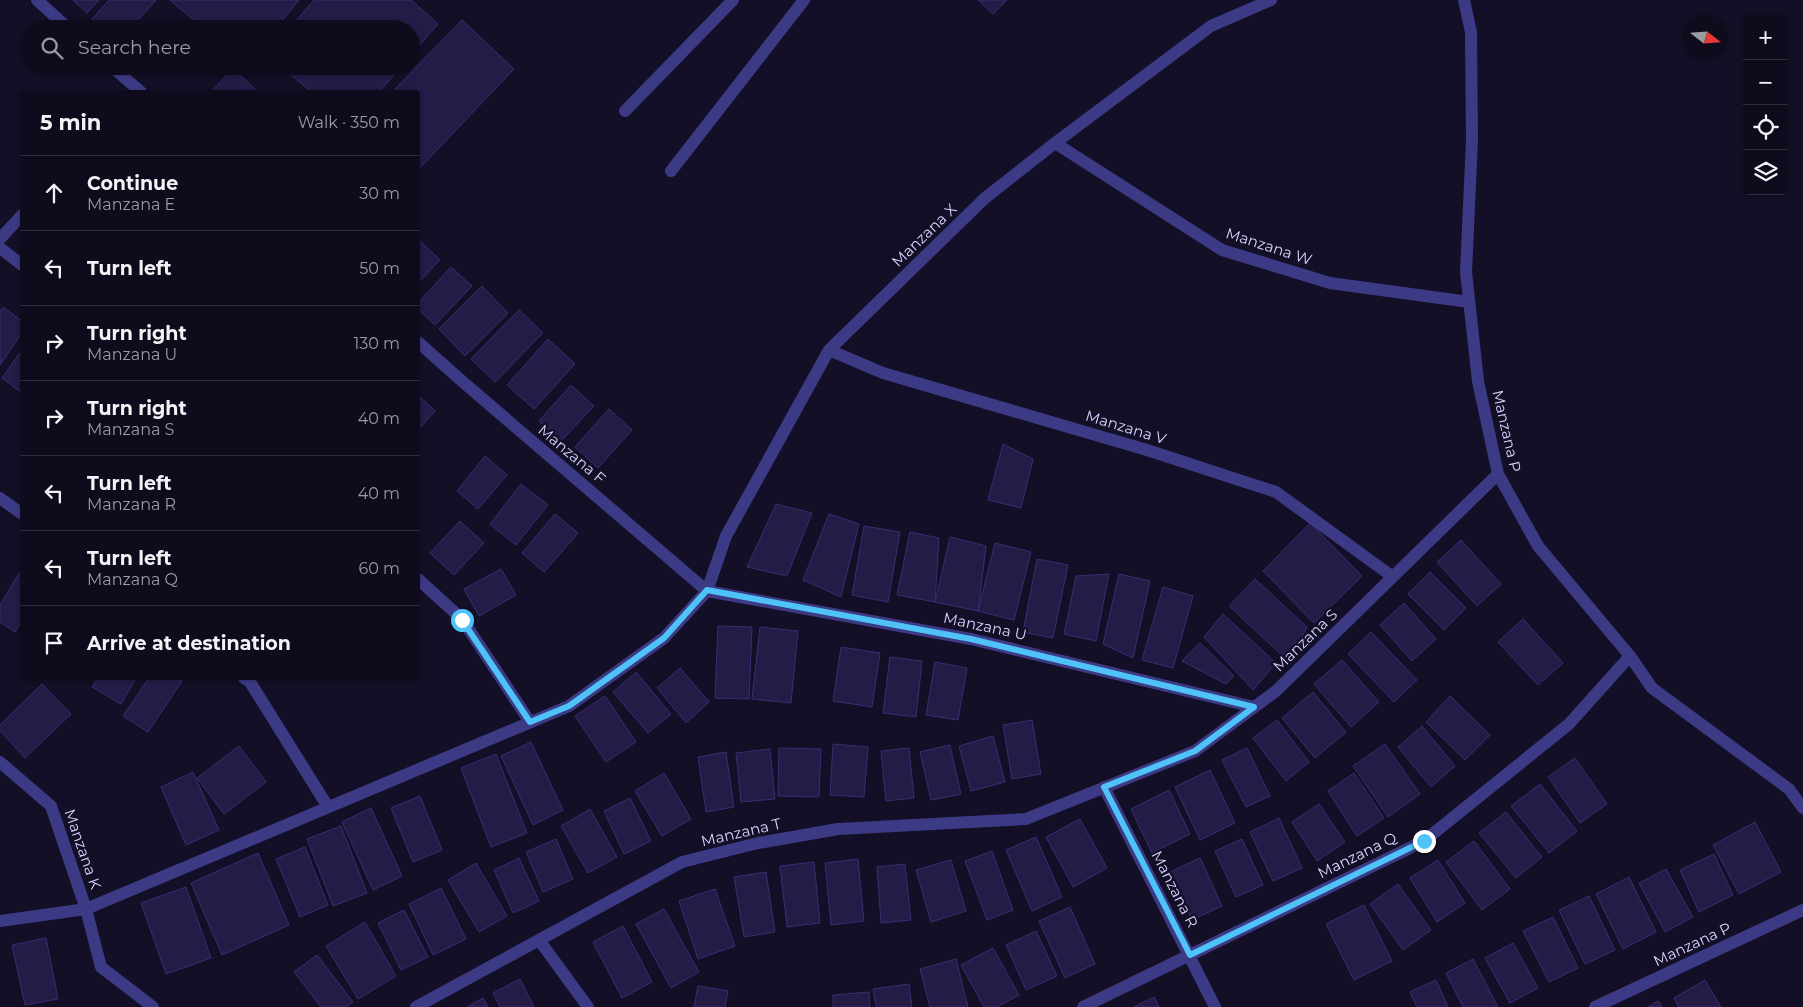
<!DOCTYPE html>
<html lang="en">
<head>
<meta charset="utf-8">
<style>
  :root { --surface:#0e0b1c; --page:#171425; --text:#f1f3f6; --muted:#9b9ba3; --line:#2e2b3b }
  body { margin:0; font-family:Montserrat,sans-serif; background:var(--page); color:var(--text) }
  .controls { position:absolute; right:15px; top:15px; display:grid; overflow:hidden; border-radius:5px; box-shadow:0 1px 4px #0004 }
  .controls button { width:45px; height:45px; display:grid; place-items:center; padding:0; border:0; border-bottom:1px solid var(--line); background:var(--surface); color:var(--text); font:25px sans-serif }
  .compass { position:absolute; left:1683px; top:15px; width:45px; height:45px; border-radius:50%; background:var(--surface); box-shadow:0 1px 4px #0004; rotate:107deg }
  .stop { position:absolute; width:15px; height:15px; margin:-11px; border:4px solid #4fc3f7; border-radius:50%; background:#fff }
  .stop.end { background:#4fc3f7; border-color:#fff; box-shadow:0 1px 5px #0008 }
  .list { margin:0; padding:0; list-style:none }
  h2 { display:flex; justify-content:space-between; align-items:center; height:65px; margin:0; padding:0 20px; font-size:21px }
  h2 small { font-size:16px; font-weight:400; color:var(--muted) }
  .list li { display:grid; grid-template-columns:32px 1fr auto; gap:15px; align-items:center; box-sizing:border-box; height:75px; padding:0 20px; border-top:1px solid var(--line) }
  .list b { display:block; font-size:19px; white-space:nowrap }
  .list p { margin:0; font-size:16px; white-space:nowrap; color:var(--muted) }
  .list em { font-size:16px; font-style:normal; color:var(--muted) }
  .icon { flex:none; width:28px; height:28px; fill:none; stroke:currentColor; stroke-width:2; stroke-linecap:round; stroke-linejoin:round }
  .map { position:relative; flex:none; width:1803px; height:1007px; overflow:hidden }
  .search { position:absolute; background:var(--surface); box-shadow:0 1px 4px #0004; left:20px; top:20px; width:400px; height:55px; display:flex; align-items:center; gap:12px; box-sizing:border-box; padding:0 18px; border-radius:28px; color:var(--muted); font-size:19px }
  .panel { position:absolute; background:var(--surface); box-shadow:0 1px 4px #0004; left:20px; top:90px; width:400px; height:590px; border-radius:5px }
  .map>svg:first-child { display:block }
</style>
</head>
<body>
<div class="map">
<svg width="1803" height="1007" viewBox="0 0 1803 1007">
  <rect width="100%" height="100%" fill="#130f26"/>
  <path fill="#241b47" stroke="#3b2d73" d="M 73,0 L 99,0 L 87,13 Z
    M 109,0 L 156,0 L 130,29 L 103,29 L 92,19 Z
    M 170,0 L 299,0 L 275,29 L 204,29 Z
    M 314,0 L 411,0 L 438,24 L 411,55 L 411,29 L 289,29 Z
    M 978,0 L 1007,0 L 993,14 Z
    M 462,20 L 514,69 L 418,170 L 418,92 L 392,92 Z
    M 281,66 L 402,66 L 379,92 L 311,92 Z
    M 233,69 L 255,89 L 252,92 L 211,92 Z
    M 418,239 L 440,260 L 418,283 Z
    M 451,267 L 472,286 L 435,325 L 418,309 L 418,303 Z
    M 482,286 L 508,313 L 465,356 L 439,329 Z
    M 3,307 L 22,321 L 22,333 L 0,365 L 0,312 Z
    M 519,310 L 543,333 L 495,382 L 471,359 Z
    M 548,339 L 575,364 L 534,409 L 507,385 Z
    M 22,350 L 22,393 L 2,378 Z
    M 571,385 L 594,406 L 561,441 L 539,421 Z
    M 418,395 L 435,411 L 418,430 Z
    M 609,409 L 632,430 L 598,468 L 575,447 Z
    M 1003,444 L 1033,459 L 1021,508 L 988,500 Z
    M 485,456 L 507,475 L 478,509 L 457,491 Z
    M 521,484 L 548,505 L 516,545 L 490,524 Z
    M 776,504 L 812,513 L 787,576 L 747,567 Z
    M 555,514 L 578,533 L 544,572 L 522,553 Z
    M 829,514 L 859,524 L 841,597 L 803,580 Z
    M 460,521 L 484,543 L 454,575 L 430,553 Z
    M 1310,523 L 1362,576 L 1314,623 L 1263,571 Z
    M 864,526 L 900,532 L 888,602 L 852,595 Z
    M 910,532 L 939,538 L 935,602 L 897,595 Z
    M 950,537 L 986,546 L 978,611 L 935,602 Z
    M 1461,540 L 1501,584 L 1477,606 L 1437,562 Z
    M 995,543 L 1031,552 L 1014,620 L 978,611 Z
    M 1037,559 L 1068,565 L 1053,638 L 1023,632 Z
    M 501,569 L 516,595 L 479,616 L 464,589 Z
    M 21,570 L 22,620 L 15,632 L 0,622 L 0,605 Z
    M 1430,572 L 1466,608 L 1444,630 L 1408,594 Z
    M 1109,574 L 1096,641 L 1064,634 L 1076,576 Z
    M 1119,574 L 1150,581 L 1133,658 L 1103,644 Z
    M 1255,579 L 1307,627 L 1289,662 L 1229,606 Z
    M 1163,587 L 1193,596 L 1173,668 L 1142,660 Z
    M 1404,603 L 1436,639 L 1412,661 L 1380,625 Z
    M 1223,614 L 1276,663 L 1253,690 L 1204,637 Z
    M 1523,619 L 1563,663 L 1538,685 L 1498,642 Z
    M 718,626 L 752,627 L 749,699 L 715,698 Z
    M 760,627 L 798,631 L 791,703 L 752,699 Z
    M 1371,632 L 1417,680 L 1394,702 L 1348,654 Z
    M 1200,643 L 1234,676 L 1226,684 L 1182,661 Z
    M 841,647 L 880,653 L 872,707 L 833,701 Z
    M 890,657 L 922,661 L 916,717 L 883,713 Z
    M 1342,660 L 1379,702 L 1351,727 L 1314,684 Z
    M 935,662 L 967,668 L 958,720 L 926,715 Z
    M 680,668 L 709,702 L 686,723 L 657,688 Z
    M 636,672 L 671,714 L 648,733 L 613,692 Z
    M 98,678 L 136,678 L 121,704 L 92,687 Z
    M 149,678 L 177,678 L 182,681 L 148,732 L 123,716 Z
    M 42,684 L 71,714 L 25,758 L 0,731 L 0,725 Z
    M 1313,692 L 1346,732 L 1315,758 L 1282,718 Z
    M 605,696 L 636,742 L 606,762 L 575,716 Z
    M 1450,696 L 1490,735 L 1465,760 L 1426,722 Z
    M 1032,720 L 1041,774 L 1012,779 L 1003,725 Z
    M 1277,720 L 1309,762 L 1286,781 L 1253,738 Z
    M 1422,726 L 1455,766 L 1431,787 L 1398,747 Z
    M 993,736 L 1005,782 L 971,791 L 959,746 Z
    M 531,742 L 563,810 L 533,825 L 501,756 Z
    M 833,744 L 868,747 L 864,797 L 830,795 Z
    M 1385,744 L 1420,794 L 1388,817 L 1353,766 Z
    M 950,745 L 961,794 L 931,800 L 920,752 Z
    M 239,746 L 266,782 L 224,814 L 197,778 Z
    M 779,748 L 821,749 L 819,797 L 778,796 Z
    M 909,748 L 914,798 L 886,801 L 881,751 Z
    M 1247,748 L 1270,796 L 1246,807 L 1222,760 Z
    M 770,749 L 775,799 L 741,802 L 736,753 Z
    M 726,752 L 734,807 L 706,812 L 698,757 Z
    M 496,754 L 527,833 L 491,847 L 461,768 Z
    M 1575,758 L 1607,804 L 1580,823 L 1548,777 Z
    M 1210,770 L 1235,823 L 1200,840 L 1175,787 Z
    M 193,772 L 219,830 L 186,845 L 161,787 Z
    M 664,773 L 691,819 L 662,836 L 635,791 Z
    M 1354,773 L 1384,818 L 1357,836 L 1328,791 Z
    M 1540,784 L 1577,831 L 1549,853 L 1511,806 Z
    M 1169,790 L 1190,834 L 1152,853 L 1131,809 Z
    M 420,796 L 442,850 L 413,862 L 391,808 Z
    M 630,798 L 651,841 L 624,854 L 604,811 Z
    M 1319,804 L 1345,842 L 1317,861 L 1292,822 Z
    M 371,808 L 402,876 L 373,890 L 342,822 Z
    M 590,809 L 617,857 L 588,873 L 561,826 Z
    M 1506,812 L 1542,857 L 1516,878 L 1479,833 Z
    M 1279,818 L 1302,868 L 1273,881 L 1250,832 Z
    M 1080,819 L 1107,868 L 1073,887 L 1046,837 Z
    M 1755,822 L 1781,872 L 1739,894 L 1713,845 Z
    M 341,826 L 367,893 L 333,906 L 307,839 Z
    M 1036,837 L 1062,897 L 1032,911 L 1006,850 Z
    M 556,839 L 573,879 L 543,892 L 526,852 Z
    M 1242,839 L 1263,885 L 1236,897 L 1215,851 Z
    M 1474,841 L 1510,889 L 1482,910 L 1446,862 Z
    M 305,847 L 328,905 L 300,917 L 276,859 Z
    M 992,851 L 1013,910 L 987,920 L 965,861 Z
    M 258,853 L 289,925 L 222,955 L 191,883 Z
    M 1714,854 L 1733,895 L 1699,912 L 1680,870 Z
    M 519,858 L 539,901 L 513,913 L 494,870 Z
    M 1200,858 L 1222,906 L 1192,920 L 1170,872 Z
    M 858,859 L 864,921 L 831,925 L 825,863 Z
    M 951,860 L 966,911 L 931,922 L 916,870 Z
    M 1438,860 L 1465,903 L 1437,922 L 1410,878 Z
    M 814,862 L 820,923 L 787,927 L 780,866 Z
    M 476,863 L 507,916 L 479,932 L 448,880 Z
    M 905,864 L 911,920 L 881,923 L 877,867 Z
    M 1666,869 L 1693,917 L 1665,932 L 1639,883 Z
    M 766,872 L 775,932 L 744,937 L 734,877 Z
    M 1629,877 L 1656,932 L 1623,949 L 1596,894 Z
    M 1398,884 L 1431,930 L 1403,950 L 1370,904 Z
    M 186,887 L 211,958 L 166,974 L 141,903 Z
    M 441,888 L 466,939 L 433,955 L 409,904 Z
    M 715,889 L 735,946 L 698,959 L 679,901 Z
    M 1589,896 L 1615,950 L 1585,964 L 1559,910 Z
    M 1364,905 L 1392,961 L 1354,980 L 1326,924 Z
    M 1070,907 L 1095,964 L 1065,978 L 1039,921 Z
    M 664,909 L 699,972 L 671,988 L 636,924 Z
    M 404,910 L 428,957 L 401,970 L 378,923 Z
    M 1553,917 L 1578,968 L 1549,982 L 1523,931 Z
    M 365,922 L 396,976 L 358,999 L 326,946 Z
    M 623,926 L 652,982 L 622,998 L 593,942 Z
    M 1036,931 L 1057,976 L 1026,990 L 1006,945 Z
    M 46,938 L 58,999 L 25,1005 L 12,945 Z
    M 1513,943 L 1538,988 L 1510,1003 L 1485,958 Z
    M 993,948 L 1019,995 L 997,1007 L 984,1007 L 961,965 Z
    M 317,955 L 353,1002 L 346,1007 L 321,1007 L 294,972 Z
    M 956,959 L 968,1007 L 930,1007 L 920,969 Z
    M 1473,959 L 1498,1007 L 1463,1007 L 1446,973 Z
    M 520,979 L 534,1007 L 500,1007 L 493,993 Z
    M 1436,980 L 1448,1007 L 1417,1007 L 1410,992 Z
    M 1705,980 L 1721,1007 L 1679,1007 L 1674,998 Z
    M 909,984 L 912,1007 L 876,1007 L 873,989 Z
    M 698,986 L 728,991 L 725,1007 L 694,1007 Z
    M 869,992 L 870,1007 L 833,1007 L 833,995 Z
    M 1154,997 L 1159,1007 L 1134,1007 Z
    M 483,998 L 488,1007 L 467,1007 Z
    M 1658,1001 L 1662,1007 L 1648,1007 Z"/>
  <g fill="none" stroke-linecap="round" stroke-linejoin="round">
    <path stroke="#3d3a85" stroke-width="12" d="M 625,111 L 733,0
      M 671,171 L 804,0"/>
    <path stroke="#3d3a85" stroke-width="12" d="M 37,0 L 69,29
      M 1464,0 L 1471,32 L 1472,140 L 1466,272 L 1478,381 L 1498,474 L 1538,546 L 1630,656 L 1652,688 L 1789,789 L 1803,808
      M 111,66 L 141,92
      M 1055,143 L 1222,250 L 1330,283 L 1469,302
      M 0,239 L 22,215
      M 0,248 L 22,265
      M 418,342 L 463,382 L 707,591
      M 829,350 L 883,373 L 1147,450 L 1276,492 L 1393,577
      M 0,498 L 22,514
      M 418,579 L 462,619 L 530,722
      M 707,591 L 971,639 L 1254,707
      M 244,678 L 250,682 L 328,807
      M 0,762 L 51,806 L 86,909 L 101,967 L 153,1007
      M 1104,787 L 1215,1007
      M 0,921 L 86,909 L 569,706 L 664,638 L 707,591 L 726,536 L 829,350 L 985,198 L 1055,143 L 1211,26 L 1271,0
      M 539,940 L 588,1007
      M 416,1007 L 682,862 L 758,843 L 838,829 L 1026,819 L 1195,751 L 1276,691 L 1498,474
      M 1083,1007 L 1424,841 L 1569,724 L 1630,656
      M 1595,1007 L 1803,910"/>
  </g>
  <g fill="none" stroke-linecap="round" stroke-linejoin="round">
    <path stroke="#4fc3f7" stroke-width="6" d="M 462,620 L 530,722 L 569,706 L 664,638 L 707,590 L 971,639 L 1254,707 L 1195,751 L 1104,787 L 1190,955 L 1424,841"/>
  </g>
  <g text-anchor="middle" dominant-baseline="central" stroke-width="4.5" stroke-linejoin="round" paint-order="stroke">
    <g font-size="15" fill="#d9d4ff" stroke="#130f26">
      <text transform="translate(924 235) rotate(-44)">Manzana X</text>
      <text transform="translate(1269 246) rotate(18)">Manzana W</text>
      <text transform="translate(1126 427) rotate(17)">Manzana V</text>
      <text transform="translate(1507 431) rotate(77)">Manzana P</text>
      <text transform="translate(572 454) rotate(40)">Manzana F</text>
      <text transform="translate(985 626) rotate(12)">Manzana U</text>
      <text transform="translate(1305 640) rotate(-44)">Manzana S</text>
      <text transform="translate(741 832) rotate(-13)">Manzana T</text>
      <text transform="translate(83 849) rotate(71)">Manzana K</text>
      <text transform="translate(1357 855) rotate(-26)">Manzana Q</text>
      <text transform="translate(1175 889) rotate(63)">Manzana R</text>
      <text transform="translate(1692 944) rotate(-25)">Manzana P</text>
    </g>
  </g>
</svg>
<div class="controls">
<button>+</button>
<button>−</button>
<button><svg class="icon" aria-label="locate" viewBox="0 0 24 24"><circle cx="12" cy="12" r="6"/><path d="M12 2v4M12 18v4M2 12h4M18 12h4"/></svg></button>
<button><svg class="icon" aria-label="layers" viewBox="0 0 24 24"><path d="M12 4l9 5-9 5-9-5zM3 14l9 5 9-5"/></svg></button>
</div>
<svg class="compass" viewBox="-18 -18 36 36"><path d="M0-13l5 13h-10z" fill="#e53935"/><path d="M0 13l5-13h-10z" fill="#9b9ba3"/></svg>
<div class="stop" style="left:462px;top:620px"></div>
<div class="stop end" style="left:1424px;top:841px"></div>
<div class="search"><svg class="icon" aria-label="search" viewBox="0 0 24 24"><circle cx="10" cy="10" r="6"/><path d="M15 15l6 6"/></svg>Search here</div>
<section class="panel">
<h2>5 min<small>Walk · 350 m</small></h2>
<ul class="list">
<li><svg class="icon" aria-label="ahead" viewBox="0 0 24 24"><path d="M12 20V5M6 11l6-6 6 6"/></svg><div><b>Continue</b><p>Manzana E</p></div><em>30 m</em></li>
<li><svg class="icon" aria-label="left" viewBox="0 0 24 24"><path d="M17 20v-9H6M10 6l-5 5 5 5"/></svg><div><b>Turn left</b></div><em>50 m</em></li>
<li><svg class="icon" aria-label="right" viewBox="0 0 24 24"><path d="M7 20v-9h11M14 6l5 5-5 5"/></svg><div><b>Turn right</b><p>Manzana U</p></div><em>130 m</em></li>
<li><svg class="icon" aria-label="right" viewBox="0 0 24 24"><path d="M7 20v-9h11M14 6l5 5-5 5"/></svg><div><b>Turn right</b><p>Manzana S</p></div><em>40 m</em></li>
<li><svg class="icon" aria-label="left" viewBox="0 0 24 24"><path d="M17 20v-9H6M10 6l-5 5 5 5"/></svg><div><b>Turn left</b><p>Manzana R</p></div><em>40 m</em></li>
<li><svg class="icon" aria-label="left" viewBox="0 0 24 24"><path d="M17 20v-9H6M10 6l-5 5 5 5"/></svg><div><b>Turn left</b><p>Manzana Q</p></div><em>60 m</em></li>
<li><svg class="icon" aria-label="arrive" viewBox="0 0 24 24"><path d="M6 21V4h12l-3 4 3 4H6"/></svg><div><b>Arrive at destination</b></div></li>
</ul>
</section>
</div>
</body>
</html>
